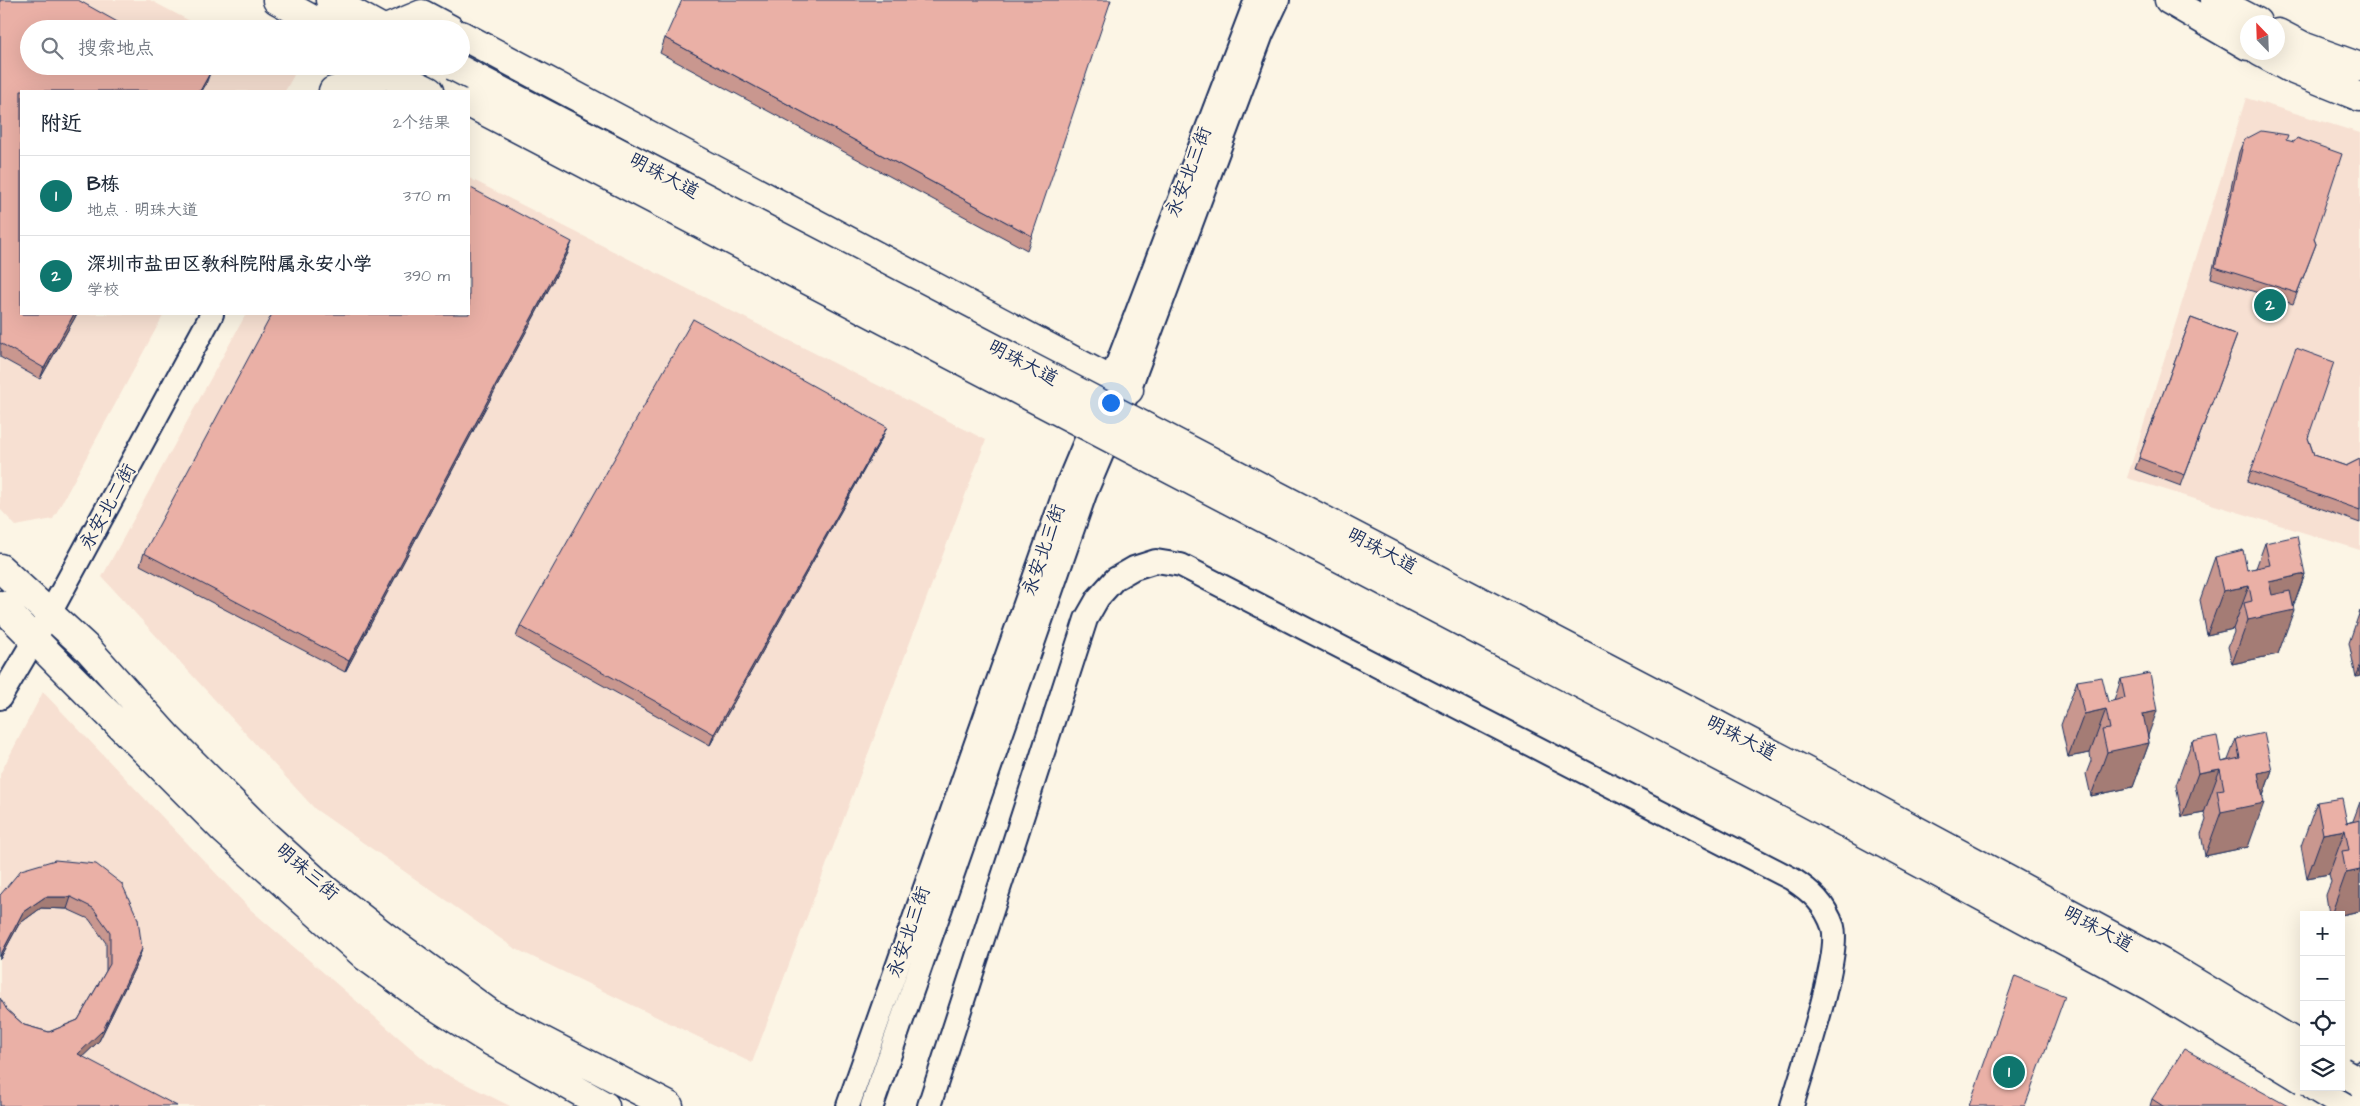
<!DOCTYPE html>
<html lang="zh">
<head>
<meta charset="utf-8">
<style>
  :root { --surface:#fff; --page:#f2f2f3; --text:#1f2937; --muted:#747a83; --line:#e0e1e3; --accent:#0f766e }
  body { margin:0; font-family:"Architects Daughter","LXGW WenKai TC",sans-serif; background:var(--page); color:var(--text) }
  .controls { position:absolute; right:15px; bottom:15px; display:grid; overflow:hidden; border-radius:0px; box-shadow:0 5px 20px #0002 }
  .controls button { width:45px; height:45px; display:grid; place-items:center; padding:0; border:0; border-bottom:1px solid var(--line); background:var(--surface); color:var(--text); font:25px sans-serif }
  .compass { position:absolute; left:2240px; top:15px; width:45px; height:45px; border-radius:50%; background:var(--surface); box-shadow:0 5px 20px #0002; rotate:337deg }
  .you { position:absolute; left:1110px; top:402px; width:18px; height:18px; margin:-12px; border:4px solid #fff; border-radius:50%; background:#1a73e8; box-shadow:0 0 0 8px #1a73e833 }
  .badge { display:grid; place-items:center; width:32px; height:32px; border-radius:50%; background:var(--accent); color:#fff; font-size:16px; font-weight:700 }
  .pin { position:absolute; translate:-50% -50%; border:2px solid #fff; box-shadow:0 1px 5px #0006 }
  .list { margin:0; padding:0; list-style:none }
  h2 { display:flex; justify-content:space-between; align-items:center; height:65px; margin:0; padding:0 20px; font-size:21px }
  h2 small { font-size:16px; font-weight:400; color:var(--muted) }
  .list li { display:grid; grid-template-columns:32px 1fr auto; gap:15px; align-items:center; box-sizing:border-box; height:80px; padding:0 20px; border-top:1px solid var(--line) }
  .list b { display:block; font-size:19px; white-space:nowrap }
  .list p { margin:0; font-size:16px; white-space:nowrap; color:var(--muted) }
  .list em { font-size:16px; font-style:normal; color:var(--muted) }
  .icon { flex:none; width:28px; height:28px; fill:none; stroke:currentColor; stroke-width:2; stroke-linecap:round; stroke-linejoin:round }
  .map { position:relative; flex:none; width:2360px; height:1106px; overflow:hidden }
  .search { position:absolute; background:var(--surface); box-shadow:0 5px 20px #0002; left:20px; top:20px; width:450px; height:55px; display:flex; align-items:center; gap:12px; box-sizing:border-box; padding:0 18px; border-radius:28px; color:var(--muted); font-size:19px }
  .panel { position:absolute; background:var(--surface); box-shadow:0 5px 20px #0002; left:20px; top:90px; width:450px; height:225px; border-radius:0px }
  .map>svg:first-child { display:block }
</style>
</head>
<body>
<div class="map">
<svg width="2360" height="1106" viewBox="0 0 2360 1106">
  <rect width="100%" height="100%" fill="#fcf5e5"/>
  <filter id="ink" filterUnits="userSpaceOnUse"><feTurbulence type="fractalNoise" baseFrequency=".02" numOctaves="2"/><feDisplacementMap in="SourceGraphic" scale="10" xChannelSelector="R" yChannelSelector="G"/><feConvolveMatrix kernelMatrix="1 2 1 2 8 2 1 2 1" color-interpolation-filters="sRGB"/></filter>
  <g filter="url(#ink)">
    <path fill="#f7e0d2" d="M 0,0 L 150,0 L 205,29 L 29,29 L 29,66 L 277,66 L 294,75 L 285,91 L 21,91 L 21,314 L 164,314 L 53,519 L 16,526 L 0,509 Z
      M 2246,98 L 2360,133 L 2360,550 L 2127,478 Z
      M 469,178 L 986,440 L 752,1063 L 514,948 L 315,809 L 102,577 L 246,314 L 469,314 Z
      M 43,692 L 251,910 L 434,1068 L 510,1106 L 0,1106 L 0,774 Z"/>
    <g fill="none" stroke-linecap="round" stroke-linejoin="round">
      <g stroke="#1b2f5e" stroke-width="26">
        <path id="minor" d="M 0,698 L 49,615 L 212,314
          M 848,1106 L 1067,485 L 1111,380 L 1256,0
          M 872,1106 L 1085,494 L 1129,390 L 1262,34 L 1278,0
          M 929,1106 L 1086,619 L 1098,598 L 1115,579 L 1134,568 L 1156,561 L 1181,565 L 1792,879 C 1812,892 1825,904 1833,927 C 1841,956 1802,1071 1792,1106"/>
      </g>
      <g stroke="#1b2f5e" stroke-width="31">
        <path id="tertiary" d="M 277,0 L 330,29
          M 330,0 L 383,29
          M 2169,0 L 2248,46
          M 2215,0 L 2257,22
          M 386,29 L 422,14 L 450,29
          M 2278,33 L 2305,47 L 2360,67
          M 461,35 L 1129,390
          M 2260,52 L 2291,69 L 2360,97
          M 333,91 L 386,75 L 415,84 L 429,91
          M 0,568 L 88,649 L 169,739 L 260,830 L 327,891 L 383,935 L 491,1014 L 669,1106
          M 0,605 L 225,831 L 366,957 L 421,997 L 487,1039 L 605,1106
          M 2315,1087 L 2346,1106"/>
      </g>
      <g stroke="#1b2f5e" stroke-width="31">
        <path id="secondary" d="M 2349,1106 L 2360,1075"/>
      </g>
      <use href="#minor" stroke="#fcf5e5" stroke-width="22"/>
      <use href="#tertiary" stroke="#fcf5e5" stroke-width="28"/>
      <use href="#secondary" stroke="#fcf5e5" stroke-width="28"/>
      <g stroke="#1b2f5e" stroke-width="31" stroke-linecap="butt">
        <path id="tertiary-bridge" d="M 453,66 L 1813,775 L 2166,965 L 2304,1048
          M 469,103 L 1801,799 L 2151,987 L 2304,1080
          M 2341,1071 L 2360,1082"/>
      </g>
      <use href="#tertiary-bridge" stroke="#fcf5e5" stroke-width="28"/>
    </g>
    <path fill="#c9978f" stroke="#1b2f5e" d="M 0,0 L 206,84 L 21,314 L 77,314 L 40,379 L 0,357 Z
      M 665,38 L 1032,236 L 1027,250 L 660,53 Z
      M 2244,140 L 2286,140 L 2314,239 L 2316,244 L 2293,304 L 2211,278 L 2239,152 Z
      M 568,253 L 345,672 L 140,565 L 144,553 Z
      M 2191,318 L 2237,335 L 2181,486 L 2135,469 Z
      M 882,438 L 710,745 L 516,637 L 520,626 Z
      M 2308,438 L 2314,455 L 2346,466 L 2360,459 L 2360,523 L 2247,482 L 2251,471 Z
      M 2265,543 L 2305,574 L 2293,607 L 2278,654 L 2232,664 L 2228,647 L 2234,632 L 2233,629 L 2207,635 L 2200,600 L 2215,557 L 2247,570 L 2256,568 Z
      M 2360,611 L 2360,676 L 2356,677 L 2349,643 Z
      M 2121,679 L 2148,736 L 2149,743 L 2133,787 L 2091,796 L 2086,774 L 2091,761 L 2090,753 L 2068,757 L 2061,725 L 2077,681 L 2108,702 L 2114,701 Z
      M 2236,739 L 2272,770 L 2263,796 L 2248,847 L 2205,856 L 2201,834 L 2206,820 L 2204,813 L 2182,817 L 2176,785 L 2192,741 L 2222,762 L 2228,760 Z
      M 2317,802 L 2347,823 L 2353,821 L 2360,802 L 2360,911 L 2341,915 L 2329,915 L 2326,895 L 2331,882 L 2329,874 L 2307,878 L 2301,846 Z
      M 55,860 L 142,949 L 138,961 L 99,1041 L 83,1056 L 0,1106 L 7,1010 L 24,1025 L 49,1032 L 78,1020 L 106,971 L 106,943 L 89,919 L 67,909 L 41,908 L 19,924 L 0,959 L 0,895 Z
      M 2152,1099 L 2288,1106 L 2150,1106 Z"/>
    <path fill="#a47b74" stroke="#1b2f5e" d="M 210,73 L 206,84 L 202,91 L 200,91 Z
      M 572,242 L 568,253 L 345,672 L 349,661 Z
      M 74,314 L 77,314 L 40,379 L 44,368 Z
      M 887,427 L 882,438 L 710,745 L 714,734 Z
      M 2305,574 L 2292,610 L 2294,610 L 2278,654 L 2232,664 L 2248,620 L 2269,582 Z
      M 2249,586 L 2233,629 L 2207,635 L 2223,591 Z
      M 2360,667 L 2360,676 L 2356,677 Z
      M 2106,709 L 2090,753 L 2068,757 L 2084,714 Z
      M 2157,711 L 2145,744 L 2149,743 L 2133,787 L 2091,796 L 2107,752 L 2143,714 Z
      M 2220,769 L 2204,813 L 2182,817 L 2198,773 Z
      M 2272,770 L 2260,804 L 2264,803 L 2248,847 L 2205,856 L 2221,812 L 2258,773 Z
      M 2345,830 L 2329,874 L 2307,878 L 2323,834 Z
      M 2360,870 L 2360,911 L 2341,915 L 2331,915 L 2346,873 Z
      M 45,897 L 71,897 L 67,909 L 41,908 L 19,924 L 0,959 L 0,956 L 23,912 Z
      M 142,949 L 138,961 L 99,1041 L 74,1065 L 78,1054 Z"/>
    <path fill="#eab0a6" stroke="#1b2f5e" d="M 0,0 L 78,0 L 130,29 L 29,29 L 29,66 L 197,66 L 210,73 L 200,91 L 21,91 L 21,314 L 74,314 L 44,368 L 0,343 Z
      M 682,0 L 1111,0 L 1032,236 L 665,38 Z
      M 2261,131 L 2288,135 L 2286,140 L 2294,142 L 2297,138 L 2342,154 L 2314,239 L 2316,244 L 2297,293 L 2215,267 L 2244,140 Z
      M 469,187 L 572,242 L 349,661 L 144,553 L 272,314 L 469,314 Z
      M 2191,318 L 2237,335 L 2185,475 L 2139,458 Z
      M 693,319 L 887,427 L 714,734 L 520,626 Z
      M 2296,348 L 2334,362 L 2308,438 L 2314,455 L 2346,466 L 2360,459 L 2360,510 L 2251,471 Z
      M 2297,536 L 2305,574 L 2269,582 L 2272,595 L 2290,591 L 2294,610 L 2248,620 L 2244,603 L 2252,601 L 2249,586 L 2223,591 L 2215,557 L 2243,550 L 2247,570 L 2270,565 L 2265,543 Z
      M 2150,673 L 2157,711 L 2143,714 L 2149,743 L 2107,752 L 2102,730 L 2110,729 L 2106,709 L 2084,714 L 2077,681 L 2102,677 L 2108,702 L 2125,698 L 2121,679 Z
      M 2264,733 L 2272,770 L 2258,773 L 2264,803 L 2221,812 L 2217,790 L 2224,789 L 2220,769 L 2198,773 L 2192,741 L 2217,736 L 2222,762 L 2240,758 L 2236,739 Z
      M 2342,798 L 2347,823 L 2360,820 L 2360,870 L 2346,873 L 2342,851 L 2349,850 L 2345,830 L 2323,834 L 2317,802 Z
      M 55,860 L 96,864 L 122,884 L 138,919 L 142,949 L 103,1030 L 78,1054 L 177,1106 L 0,1106 L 0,998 L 7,1010 L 24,1025 L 49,1032 L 78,1020 L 110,964 L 110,932 L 93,908 L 71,897 L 45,897 L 23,912 L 0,956 L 0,895 L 1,894 L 21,870 Z
      M 2015,976 L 2065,996 L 2025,1106 L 1969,1106 Z
      M 2184,1049 L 2288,1106 L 2163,1106 L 2152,1099 Z"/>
  </g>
  <g text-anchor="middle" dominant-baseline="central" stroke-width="4.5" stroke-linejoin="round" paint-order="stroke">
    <g font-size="19" fill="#1b2f5e" stroke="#fcf5e5">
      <text transform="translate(1189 172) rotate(-69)">永安北三街</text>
      <text transform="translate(664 176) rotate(28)">明珠大道</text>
      <text transform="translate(1023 363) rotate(28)">明珠大道</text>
      <text transform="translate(108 507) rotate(-61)">永安北二街</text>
      <text transform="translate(1044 550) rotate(-71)">永安北三街</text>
      <text transform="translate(1382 551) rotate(28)">明珠大道</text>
      <text transform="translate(1741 738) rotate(27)">明珠大道</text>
      <text transform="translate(307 872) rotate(41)">明珠三街</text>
      <text transform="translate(2098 929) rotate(28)">明珠大道</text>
      <text transform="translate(909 932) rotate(-71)">永安北三街</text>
    </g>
  </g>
</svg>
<div class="controls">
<button>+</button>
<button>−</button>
<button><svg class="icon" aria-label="locate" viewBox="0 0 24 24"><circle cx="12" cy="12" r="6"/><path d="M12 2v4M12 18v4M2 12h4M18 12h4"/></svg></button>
<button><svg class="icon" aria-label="layers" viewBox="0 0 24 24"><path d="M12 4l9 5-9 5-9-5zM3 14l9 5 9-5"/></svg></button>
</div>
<svg class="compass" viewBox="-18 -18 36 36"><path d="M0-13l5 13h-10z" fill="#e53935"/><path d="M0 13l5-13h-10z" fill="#747a83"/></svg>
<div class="you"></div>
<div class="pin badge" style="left:2009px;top:1072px">1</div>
<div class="pin badge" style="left:2270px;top:305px">2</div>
<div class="search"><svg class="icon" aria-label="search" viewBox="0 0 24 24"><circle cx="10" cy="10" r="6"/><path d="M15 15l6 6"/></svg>搜索地点</div>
<section class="panel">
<h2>附近<small>2个结果</small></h2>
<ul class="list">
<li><span class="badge">1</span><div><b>B栋</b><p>地点 · 明珠大道</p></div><em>370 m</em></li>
<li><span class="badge">2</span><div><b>深圳市盐田区教科院附属永安小学</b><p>学校</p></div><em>390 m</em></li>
</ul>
</section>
</div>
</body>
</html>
